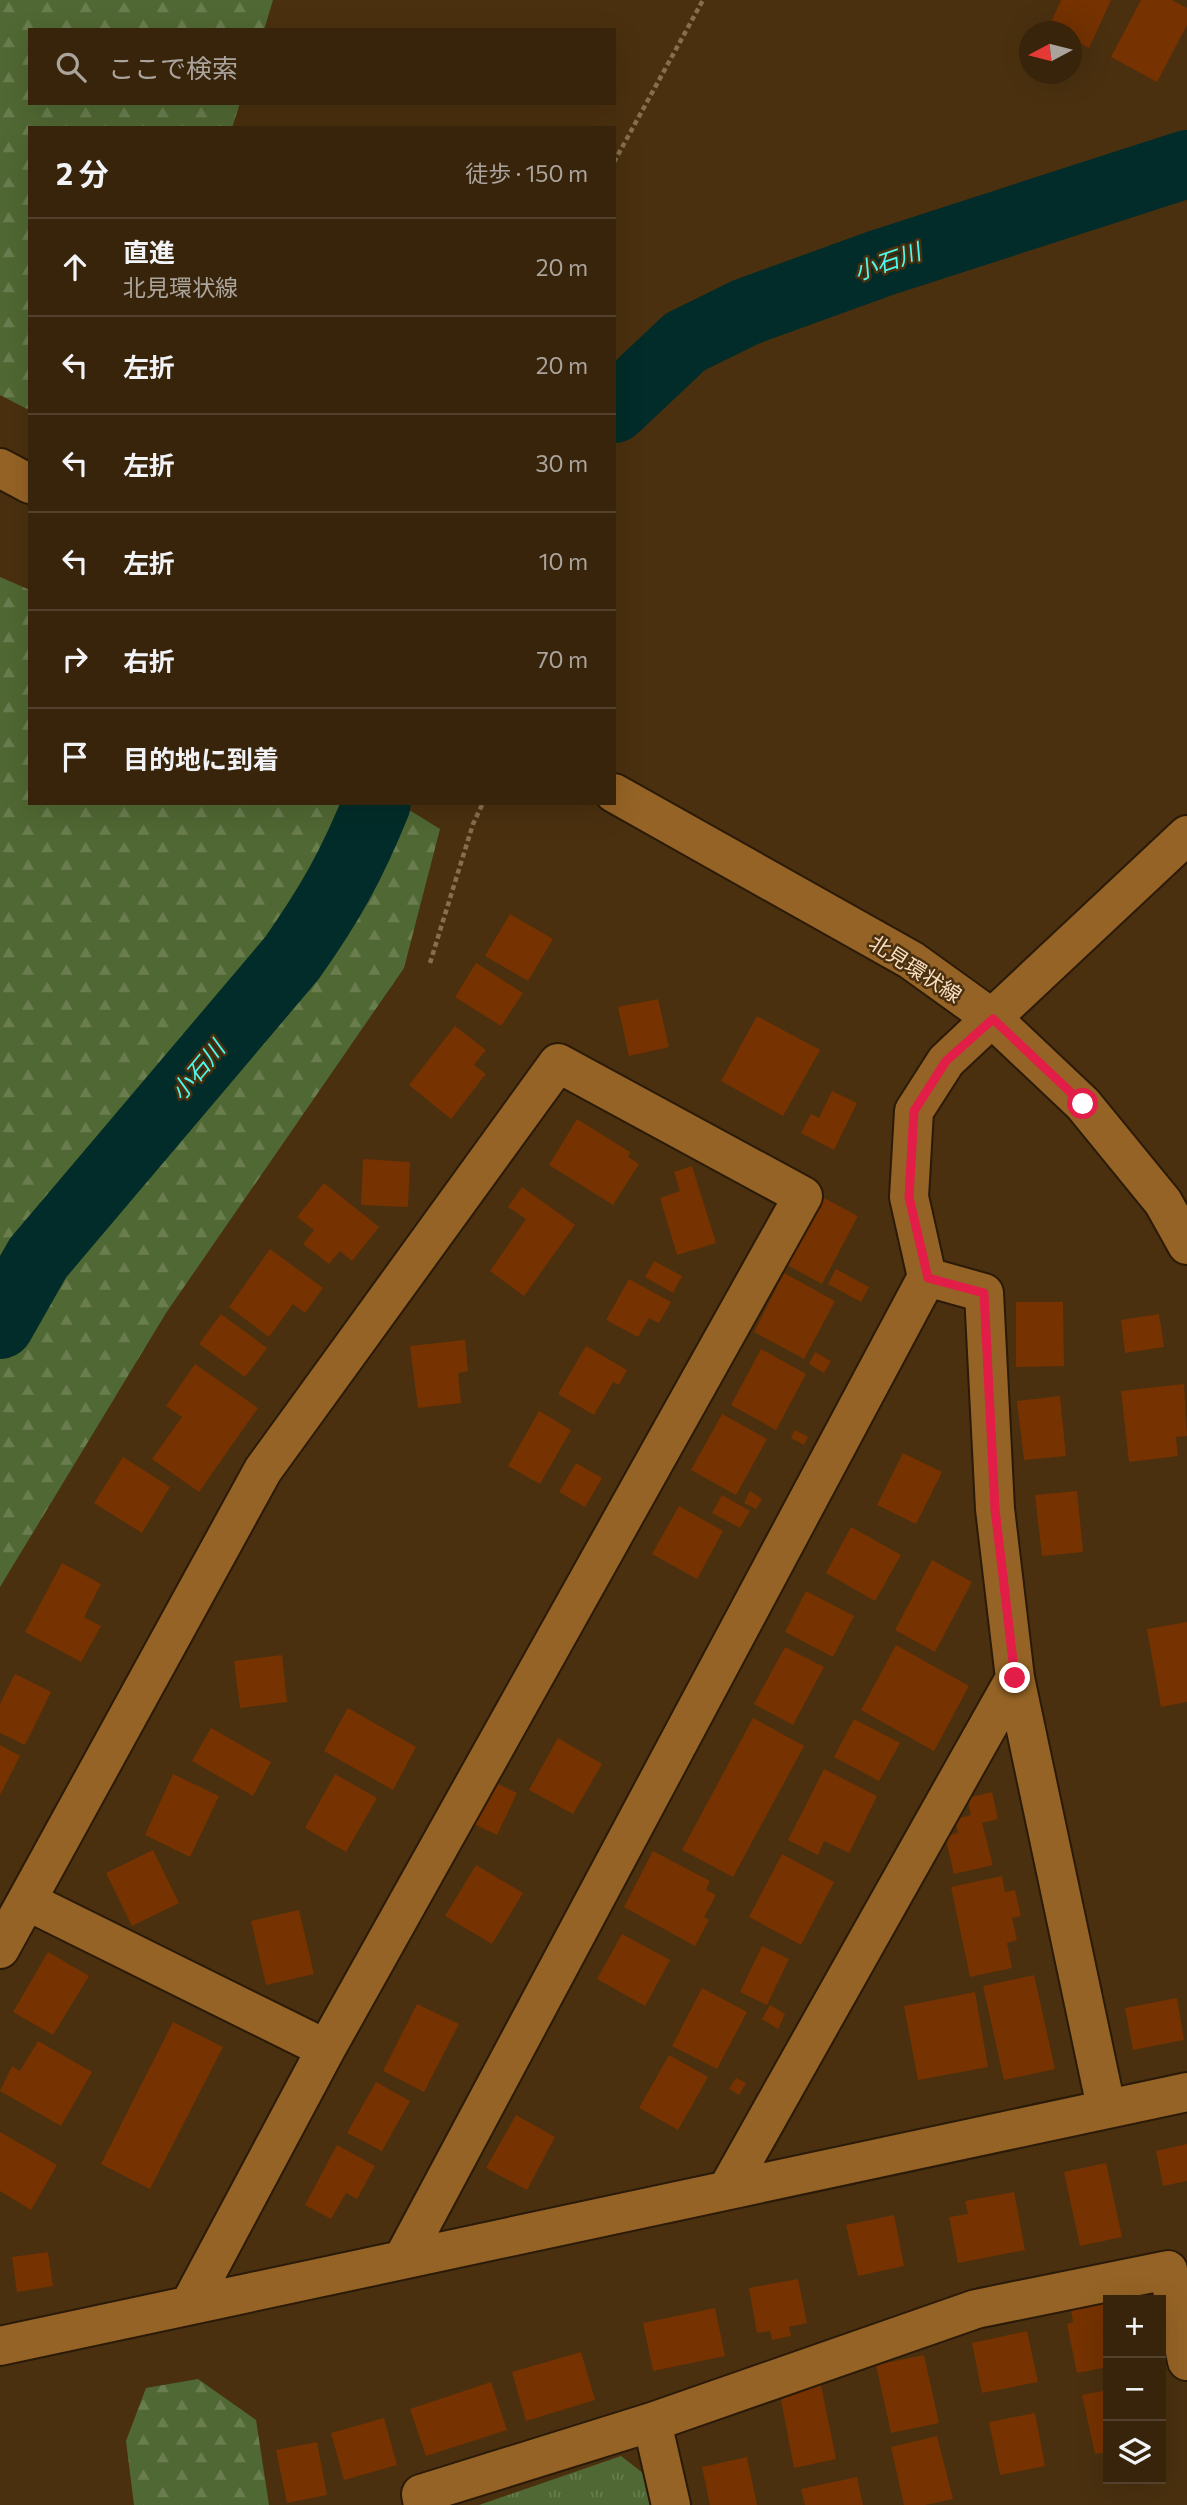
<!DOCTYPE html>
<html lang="ja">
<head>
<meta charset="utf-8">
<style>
  :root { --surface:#38240b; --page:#3f2c14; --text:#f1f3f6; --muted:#aba49d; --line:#52412c }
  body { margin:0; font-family:Commissioner,"Noto Sans JP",sans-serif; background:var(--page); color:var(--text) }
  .controls { position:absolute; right:21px; bottom:21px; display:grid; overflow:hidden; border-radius:0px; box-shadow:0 7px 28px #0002 }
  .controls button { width:63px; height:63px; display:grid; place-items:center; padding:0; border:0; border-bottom:2px solid var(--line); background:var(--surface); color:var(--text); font:35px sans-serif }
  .compass { position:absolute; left:1019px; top:21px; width:63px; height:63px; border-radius:50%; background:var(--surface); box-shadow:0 7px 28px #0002; rotate:263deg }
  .stop { position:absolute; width:21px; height:21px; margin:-16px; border:5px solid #e11d48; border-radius:50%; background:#fff }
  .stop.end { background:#e11d48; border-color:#fff; box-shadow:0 2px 7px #0008 }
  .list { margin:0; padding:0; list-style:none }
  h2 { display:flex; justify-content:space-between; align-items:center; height:91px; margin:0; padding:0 28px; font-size:30px }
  h2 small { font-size:23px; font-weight:400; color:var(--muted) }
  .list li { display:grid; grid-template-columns:46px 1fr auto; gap:21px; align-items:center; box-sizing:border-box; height:98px; padding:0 28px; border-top:2px solid var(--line) }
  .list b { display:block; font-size:26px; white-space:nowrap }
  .list p { margin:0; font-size:23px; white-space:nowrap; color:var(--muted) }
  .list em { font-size:23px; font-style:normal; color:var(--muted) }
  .icon { flex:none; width:38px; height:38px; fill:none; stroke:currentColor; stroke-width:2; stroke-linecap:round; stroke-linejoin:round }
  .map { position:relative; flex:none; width:1187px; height:2505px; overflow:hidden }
  .search { position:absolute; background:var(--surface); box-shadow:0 7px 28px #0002; left:28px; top:28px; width:588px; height:77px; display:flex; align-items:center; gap:18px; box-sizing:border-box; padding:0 24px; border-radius:0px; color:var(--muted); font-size:26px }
  .panel { position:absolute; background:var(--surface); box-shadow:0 7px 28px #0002; left:28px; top:126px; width:588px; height:679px; border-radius:0px }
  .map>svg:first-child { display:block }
</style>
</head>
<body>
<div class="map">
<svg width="1187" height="2505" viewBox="0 0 1187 2505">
  <defs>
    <pattern id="grass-tufts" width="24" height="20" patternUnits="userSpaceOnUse" patternTransform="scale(1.75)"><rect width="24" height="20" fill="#506833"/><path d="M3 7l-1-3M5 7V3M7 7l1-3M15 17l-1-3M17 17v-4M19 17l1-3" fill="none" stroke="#6a7d4f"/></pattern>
    <pattern id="forest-firs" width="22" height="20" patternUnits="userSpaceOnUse" patternTransform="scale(1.75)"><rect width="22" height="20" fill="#506833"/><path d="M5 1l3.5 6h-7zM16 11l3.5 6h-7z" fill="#6a7d4f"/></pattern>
  </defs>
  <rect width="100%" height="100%" fill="#4a300f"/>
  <path fill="url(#grass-tufts)" d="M 621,2456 L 643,2473 L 651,2505 L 479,2505 Z"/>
  <path fill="url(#forest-firs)" d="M 0,0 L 273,0 L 264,30 L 30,30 L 30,103 L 240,103 L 232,128 L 30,128 L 30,406 L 27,409 L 0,395 Z
    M 0,577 L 30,590 L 30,803 L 398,803 L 440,829 L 404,968 L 166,1313 L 0,1587 Z
    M 198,2379 L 256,2420 L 269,2505 L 134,2505 L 126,2441 L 146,2388 Z"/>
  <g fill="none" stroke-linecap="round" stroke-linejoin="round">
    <path stroke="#022c29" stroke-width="68" d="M 614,409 L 685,342 L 746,312 L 881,263 L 1187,164
      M 0,1325 L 38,1258 L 292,958 C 330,904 352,865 377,803"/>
  </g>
  <path fill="#763200" d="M 1061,0 L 1111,0 L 1089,48 L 1072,39 L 1072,32 L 1048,29 Z
    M 1141,0 L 1172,0 L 1187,8 L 1187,25 L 1157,82 L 1111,57 Z
    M 510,914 L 553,939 L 528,981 L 485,956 Z
    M 476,963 L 523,993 L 501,1026 L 455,997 Z
    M 658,999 L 669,1047 L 629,1056 L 618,1007 Z
    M 757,1016 L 820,1050 L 783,1116 L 721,1081 Z
    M 455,1026 L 486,1050 L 474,1065 L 486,1074 L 451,1119 L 409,1085 Z
    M 832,1091 L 857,1103 L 834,1150 L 801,1133 L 811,1114 L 819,1118 Z
    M 577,1119 L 630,1152 L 628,1157 L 639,1164 L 613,1205 L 549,1165 Z
    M 363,1159 L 410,1162 L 408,1207 L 361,1205 Z
    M 692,1166 L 716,1243 L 677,1255 L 660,1198 L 680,1191 L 674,1172 Z
    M 324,1183 L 379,1227 L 352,1261 L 340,1251 L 329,1264 L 303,1244 L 314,1230 L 297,1217 Z
    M 522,1187 L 575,1225 L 524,1296 L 490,1271 L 526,1219 L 508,1207 Z
    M 822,1197 L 858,1216 L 822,1284 L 787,1265 Z
    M 270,1249 L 323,1288 L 305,1313 L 293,1304 L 269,1337 L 229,1307 Z
    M 654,1261 L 682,1276 L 673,1293 L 645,1277 Z
    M 836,1269 L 869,1287 L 861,1302 L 828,1284 Z
    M 784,1273 L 835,1301 L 804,1359 L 754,1332 Z
    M 629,1279 L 671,1302 L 659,1323 L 649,1318 L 638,1337 L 606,1320 Z
    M 1016,1302 L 1063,1302 L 1064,1366 L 1016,1367 Z
    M 221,1314 L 267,1348 L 245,1377 L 199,1344 Z
    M 1159,1314 L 1164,1347 L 1125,1353 L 1121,1320 Z
    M 465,1340 L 468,1371 L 458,1373 L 461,1403 L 418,1408 L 410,1346 Z
    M 586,1346 L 627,1370 L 619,1385 L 613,1382 L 594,1415 L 558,1394 Z
    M 761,1349 L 806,1374 L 776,1430 L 731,1405 Z
    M 815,1352 L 831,1361 L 824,1373 L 809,1364 Z
    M 195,1364 L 258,1408 L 199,1492 L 152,1459 L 182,1417 L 166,1406 Z
    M 1184,1384 L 1187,1436 L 1176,1437 L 1178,1456 L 1129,1462 L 1121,1391 Z
    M 1060,1396 L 1066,1456 L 1024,1460 L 1017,1401 Z
    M 539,1411 L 571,1430 L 540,1484 L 508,1466 Z
    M 722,1414 L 767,1439 L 736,1495 L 691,1470 Z
    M 795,1430 L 808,1437 L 804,1445 L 791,1438 Z
    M 903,1453 L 942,1472 L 916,1524 L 877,1505 Z
    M 123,1457 L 170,1487 L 142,1533 L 94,1503 Z
    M 576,1463 L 602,1478 L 585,1507 L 559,1492 Z
    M 750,1491 L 762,1499 L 756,1509 L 744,1503 Z
    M 1077,1491 L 1083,1552 L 1042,1556 L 1035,1495 Z
    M 722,1495 L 750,1511 L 740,1528 L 712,1513 Z
    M 679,1506 L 723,1531 L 697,1579 L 652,1554 Z
    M 851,1527 L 901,1555 L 875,1601 L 826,1573 Z
    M 932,1560 L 972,1582 L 935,1652 L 895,1630 Z
    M 62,1563 L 101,1584 L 84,1617 L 101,1626 L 81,1662 L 25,1632 Z
    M 806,1591 L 854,1616 L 833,1657 L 785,1632 Z
    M 1187,1622 L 1187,1702 L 1161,1707 L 1147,1629 Z
    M 896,1645 L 969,1686 L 934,1751 L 861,1710 Z
    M 785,1647 L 824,1667 L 793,1725 L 754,1704 Z
    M 282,1655 L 287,1702 L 240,1708 L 234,1661 Z
    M 15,1674 L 51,1692 L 25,1745 L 0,1733 L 0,1704 Z
    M 348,1708 L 416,1747 L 393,1790 L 324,1751 Z
    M 753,1718 L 804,1746 L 733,1877 L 682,1850 Z
    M 854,1719 L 900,1743 L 879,1781 L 834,1757 Z
    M 211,1728 L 271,1762 L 253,1796 L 192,1761 Z
    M 558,1738 L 602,1764 L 573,1814 L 529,1790 Z
    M 0,1745 L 20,1756 L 0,1795 Z
    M 824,1769 L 877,1796 L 849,1853 L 824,1841 L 818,1855 L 788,1840 Z
    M 173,1774 L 219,1796 L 190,1857 L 145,1835 Z
    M 335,1774 L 377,1798 L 346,1852 L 305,1828 Z
    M 494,1782 L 517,1793 L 497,1835 L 474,1824 Z
    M 992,1792 L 998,1819 L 982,1823 L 993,1865 L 954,1874 L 945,1836 L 958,1833 L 955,1819 L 971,1815 L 967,1798 Z
    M 153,1850 L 179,1903 L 132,1926 L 106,1873 Z
    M 653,1851 L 710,1881 L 706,1890 L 716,1895 L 704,1917 L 709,1920 L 695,1946 L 624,1907 Z
    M 782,1854 L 834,1882 L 801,1945 L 749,1917 Z
    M 476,1865 L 523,1893 L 492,1944 L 445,1916 Z
    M 1002,1876 L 1005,1892 L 1015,1890 L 1021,1916 L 1012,1918 L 1017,1940 L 1007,1943 L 1012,1968 L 970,1977 L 951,1887 Z
    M 299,1910 L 314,1974 L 266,1985 L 251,1921 Z
    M 622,1934 L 670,1960 L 645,2006 L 597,1979 Z
    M 762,1946 L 789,1959 L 767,2005 L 740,1992 Z
    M 48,1952 L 89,1976 L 53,2035 L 13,2012 Z
    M 1034,1975 L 1055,2069 L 1004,2080 L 983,1986 Z
    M 702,1988 L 747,2012 L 717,2069 L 672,2046 Z
    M 975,1992 L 988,2067 L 918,2080 L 904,2006 Z
    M 1177,1998 L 1184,2040 L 1133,2050 L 1125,2008 Z
    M 417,2004 L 459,2024 L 424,2092 L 383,2071 Z
    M 770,2005 L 785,2014 L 778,2029 L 762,2019 Z
    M 173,2022 L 223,2047 L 150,2189 L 101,2164 Z
    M 38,2041 L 92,2072 L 61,2126 L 0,2091 L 12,2066 L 20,2071 Z
    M 669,2055 L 708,2077 L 678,2130 L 639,2108 Z
    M 736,2078 L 746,2083 L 739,2095 L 729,2089 Z
    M 376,2082 L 410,2101 L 382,2151 L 347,2133 Z
    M 516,2115 L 555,2137 L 527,2190 L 486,2168 Z
    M 0,2132 L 57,2165 L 31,2210 L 0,2191 Z
    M 1187,2144 L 1187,2181 L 1163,2186 L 1156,2151 Z
    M 337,2145 L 375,2166 L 357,2199 L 346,2193 L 331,2219 L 305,2205 Z
    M 1106,2163 L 1122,2237 L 1080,2246 L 1064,2172 Z
    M 1014,2192 L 1025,2250 L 958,2263 L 949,2217 L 968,2214 L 965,2201 Z
    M 894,2215 L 904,2266 L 858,2276 L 846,2225 Z
    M 48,2252 L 53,2286 L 17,2292 L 12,2257 Z
    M 798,2279 L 807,2323 L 789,2327 L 791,2336 L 772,2340 L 770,2331 L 757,2333 L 749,2288 Z
    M 1108,2300 L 1108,2367 L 1077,2373 L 1067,2324 L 1073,2322 L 1070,2303 Z
    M 715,2308 L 725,2356 L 653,2371 L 643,2323 Z
    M 1027,2331 L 1038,2382 L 982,2393 L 972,2343 Z
    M 581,2352 L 595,2400 L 526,2421 L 512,2372 Z
    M 924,2355 L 939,2423 L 891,2433 L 876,2365 Z
    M 491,2382 L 507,2430 L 426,2456 L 410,2409 Z
    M 821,2385 L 836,2459 L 794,2468 L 780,2394 Z
    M 1108,2390 L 1108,2452 L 1095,2454 L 1082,2395 Z
    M 1035,2413 L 1045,2466 L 1000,2475 L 989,2422 Z
    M 384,2418 L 397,2465 L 344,2480 L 331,2433 Z
    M 937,2436 L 953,2499 L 925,2505 L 904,2505 L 891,2447 Z
    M 317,2442 L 327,2495 L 287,2503 L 276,2450 Z
    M 747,2457 L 757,2505 L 710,2505 L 702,2467 Z
    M 857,2477 L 863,2505 L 805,2505 L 801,2489 Z"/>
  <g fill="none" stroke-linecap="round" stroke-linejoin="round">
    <g stroke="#2a1a07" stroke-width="42">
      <path id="minor" d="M 927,1277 L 984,1293 L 995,1509 L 1015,1678 L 1106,2107
        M 27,1901 L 326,2049
        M 0,1949 L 263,1470 L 558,1063 L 803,1196 L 326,2049 L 190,2304
        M 728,2188 L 1015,1678
        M 404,2257 L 927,1277 L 909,1197 L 914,1111 L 946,1061 L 1187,835
        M 0,2346 L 1187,2092
        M 652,2422 L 671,2505
        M 423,2505 L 421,2494 L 652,2422 L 976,2309 L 1168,2270 L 1187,2361"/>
    </g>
    <g stroke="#2a1a07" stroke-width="42">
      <path id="secondary" d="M 0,468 L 30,484
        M 614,793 L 911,960 L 993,1019 L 1083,1104 L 1163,1202 L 1187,1245"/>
    </g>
    <path stroke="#886e4e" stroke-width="4.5" stroke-dasharray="5 3.5" stroke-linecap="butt" d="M 614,162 L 703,0
      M 430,963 L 473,824 L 483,803"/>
    <use href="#minor" stroke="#956325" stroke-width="38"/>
    <use href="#secondary" stroke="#956325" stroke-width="38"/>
  </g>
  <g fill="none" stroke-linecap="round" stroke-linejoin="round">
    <path stroke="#e11d48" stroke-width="9" d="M 1015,1678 L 995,1509 L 984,1293 L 928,1278 L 909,1197 L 914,1111 L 946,1061 L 993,1019 L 1083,1104"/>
  </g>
  <g text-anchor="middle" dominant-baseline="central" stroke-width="5" stroke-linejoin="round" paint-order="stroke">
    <g font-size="21" fill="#fadec0" stroke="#4a300f">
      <text transform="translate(916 968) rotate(33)">北見環状線</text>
    </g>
    <g font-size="23" font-style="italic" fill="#4bfaf0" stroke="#4a300f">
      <text transform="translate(887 261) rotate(-19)">小石川</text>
      <text transform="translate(197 1070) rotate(-50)">小石川</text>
    </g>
  </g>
</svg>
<div class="controls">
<button>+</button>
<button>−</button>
<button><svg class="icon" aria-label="layers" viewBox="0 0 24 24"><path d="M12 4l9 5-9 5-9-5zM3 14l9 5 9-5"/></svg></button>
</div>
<svg class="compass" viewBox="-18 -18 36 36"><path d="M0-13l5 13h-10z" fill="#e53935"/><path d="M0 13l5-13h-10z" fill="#aba49d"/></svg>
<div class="stop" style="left:1083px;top:1104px"></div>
<div class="stop end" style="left:1015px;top:1678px"></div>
<div class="search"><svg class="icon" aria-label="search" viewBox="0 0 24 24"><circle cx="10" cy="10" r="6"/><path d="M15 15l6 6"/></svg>ここで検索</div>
<section class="panel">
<h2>2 分<small>徒歩 · 150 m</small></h2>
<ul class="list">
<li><svg class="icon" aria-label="ahead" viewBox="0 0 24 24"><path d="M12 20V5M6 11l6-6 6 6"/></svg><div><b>直進</b><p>北見環状線</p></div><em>20 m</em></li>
<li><svg class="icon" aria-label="left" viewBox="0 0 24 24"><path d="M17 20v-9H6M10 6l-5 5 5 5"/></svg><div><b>左折</b></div><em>20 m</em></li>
<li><svg class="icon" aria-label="left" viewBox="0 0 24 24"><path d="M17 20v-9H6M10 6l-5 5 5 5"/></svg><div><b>左折</b></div><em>30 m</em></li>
<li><svg class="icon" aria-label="left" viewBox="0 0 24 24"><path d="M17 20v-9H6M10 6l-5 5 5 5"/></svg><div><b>左折</b></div><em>10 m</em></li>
<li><svg class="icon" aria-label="right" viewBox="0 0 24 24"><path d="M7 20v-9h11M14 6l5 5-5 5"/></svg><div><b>右折</b></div><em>70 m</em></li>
<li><svg class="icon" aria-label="arrive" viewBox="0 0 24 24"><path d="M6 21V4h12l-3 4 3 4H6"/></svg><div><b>目的地に到着</b></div></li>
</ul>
</section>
</div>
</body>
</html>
